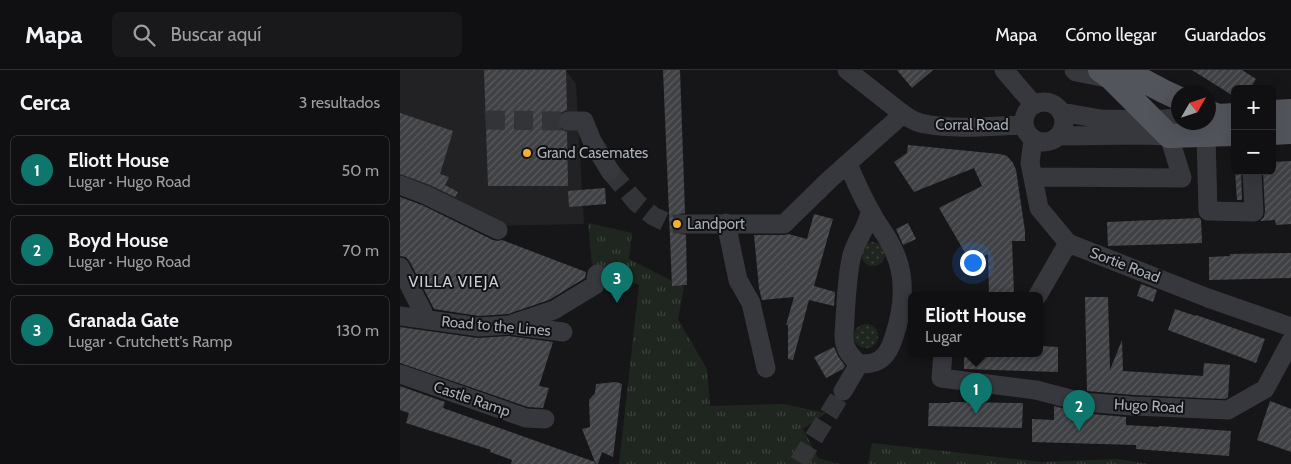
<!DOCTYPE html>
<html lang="es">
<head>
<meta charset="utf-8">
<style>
  :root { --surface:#101012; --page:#19191b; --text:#f1f3f6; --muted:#9c9d9f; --line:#303032; --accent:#0f766e }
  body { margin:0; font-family:Cabin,sans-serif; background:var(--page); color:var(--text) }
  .controls { position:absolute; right:15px; top:15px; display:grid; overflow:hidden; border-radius:8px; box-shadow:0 5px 20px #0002 }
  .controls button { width:45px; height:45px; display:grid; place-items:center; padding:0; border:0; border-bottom:1px solid var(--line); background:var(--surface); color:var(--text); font:25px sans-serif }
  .compass { position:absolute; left:771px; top:15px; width:45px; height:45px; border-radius:50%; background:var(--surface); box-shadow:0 5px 20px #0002; rotate:51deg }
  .you { position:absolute; left:572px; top:192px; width:18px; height:18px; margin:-12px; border:4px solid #fff; border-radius:50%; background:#1a73e8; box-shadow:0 0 0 8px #1a73e833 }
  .badge { display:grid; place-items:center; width:32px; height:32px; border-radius:50%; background:var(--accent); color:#fff; font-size:16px; font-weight:700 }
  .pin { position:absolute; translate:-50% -41px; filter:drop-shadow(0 1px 2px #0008) }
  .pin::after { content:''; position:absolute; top:26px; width:18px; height:15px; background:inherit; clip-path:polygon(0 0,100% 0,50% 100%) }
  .popup { position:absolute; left:508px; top:222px; width:135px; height:65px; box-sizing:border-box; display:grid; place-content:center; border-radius:8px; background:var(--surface); filter:drop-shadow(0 1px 4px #0005); font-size:16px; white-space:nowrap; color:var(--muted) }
  .popup b { font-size:19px; color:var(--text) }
  .popup::after { content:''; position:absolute; left:50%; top:100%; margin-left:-10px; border:10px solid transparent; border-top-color:var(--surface) }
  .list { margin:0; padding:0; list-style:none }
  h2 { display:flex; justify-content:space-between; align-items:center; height:65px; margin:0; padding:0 20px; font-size:21px }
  h2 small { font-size:16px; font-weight:400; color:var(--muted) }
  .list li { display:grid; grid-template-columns:32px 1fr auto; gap:15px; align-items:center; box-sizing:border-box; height:70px; margin:0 10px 10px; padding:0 10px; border:1px solid var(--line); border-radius:8px }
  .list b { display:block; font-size:19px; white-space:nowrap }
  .list p { margin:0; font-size:16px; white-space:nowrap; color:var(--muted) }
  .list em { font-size:16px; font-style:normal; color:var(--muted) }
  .icon { flex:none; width:28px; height:28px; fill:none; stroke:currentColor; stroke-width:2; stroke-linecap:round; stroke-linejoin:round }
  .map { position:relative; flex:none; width:891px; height:394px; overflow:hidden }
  header { display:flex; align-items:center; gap:30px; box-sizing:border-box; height:70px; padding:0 25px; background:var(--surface); border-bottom:1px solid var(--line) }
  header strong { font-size:24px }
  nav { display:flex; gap:28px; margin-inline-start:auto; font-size:18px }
  .search { width:350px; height:45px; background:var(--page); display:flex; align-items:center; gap:12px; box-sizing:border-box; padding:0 18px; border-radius:8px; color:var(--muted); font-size:19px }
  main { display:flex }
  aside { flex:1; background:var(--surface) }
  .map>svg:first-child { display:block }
</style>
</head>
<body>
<header>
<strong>Mapa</strong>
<div class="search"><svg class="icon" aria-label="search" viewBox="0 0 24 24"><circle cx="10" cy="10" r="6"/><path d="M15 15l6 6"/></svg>Buscar aquí</div>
<nav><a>Mapa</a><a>Cómo llegar</a><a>Guardados</a></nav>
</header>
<main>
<aside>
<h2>Cerca<small>3 resultados</small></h2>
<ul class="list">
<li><span class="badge">1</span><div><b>Eliott House</b><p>Lugar · Hugo Road</p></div><em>50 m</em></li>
<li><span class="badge">2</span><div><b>Boyd House</b><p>Lugar · Hugo Road</p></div><em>70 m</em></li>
<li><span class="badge">3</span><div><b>Granada Gate</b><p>Lugar · Crutchett's Ramp</p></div><em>130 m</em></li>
</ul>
</aside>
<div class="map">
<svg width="891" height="394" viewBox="0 0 891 394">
  <defs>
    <pattern id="grass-dots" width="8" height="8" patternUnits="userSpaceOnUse" patternTransform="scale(1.25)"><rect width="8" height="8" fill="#1e261f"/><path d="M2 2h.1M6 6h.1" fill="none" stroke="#3c433d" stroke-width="1.8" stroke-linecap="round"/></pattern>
    <pattern id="park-tufts" width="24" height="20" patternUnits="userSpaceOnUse" patternTransform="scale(1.25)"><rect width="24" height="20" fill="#1e261f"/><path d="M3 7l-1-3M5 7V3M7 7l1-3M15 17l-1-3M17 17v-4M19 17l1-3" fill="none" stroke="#3c433d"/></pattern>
    <pattern id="building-hatch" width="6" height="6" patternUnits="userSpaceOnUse" patternTransform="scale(1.25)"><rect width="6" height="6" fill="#404145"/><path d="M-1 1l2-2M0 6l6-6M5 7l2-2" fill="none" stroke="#595a5e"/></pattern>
  </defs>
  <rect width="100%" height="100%" fill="#161618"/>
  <path fill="#222225" d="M 0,0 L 166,0 L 176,14 L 184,154 L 81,156 L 0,124 Z"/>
  <path fill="url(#grass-dots)" d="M461 184a12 12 0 1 1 24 0a12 12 0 1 1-24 0Z
    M454 266a12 12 0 1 1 24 0a12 12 0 1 1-24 0Z"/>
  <path fill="url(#park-tufts)" d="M 188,153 L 232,163 L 229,189 L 284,217 L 278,249 L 307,299 L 310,336 L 384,334 L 426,343 L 403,359 L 418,388 L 440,394 L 219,394 L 239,215 L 192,195 Z
    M 472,373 L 642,392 L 717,389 L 749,394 L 468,394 Z"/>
  <path fill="url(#building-hatch)" d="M 84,0 L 166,0 L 167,40 L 162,42 L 159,45 L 157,51 L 159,57 L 162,60 L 167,62 L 168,116 L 88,116 Z
    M 263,0 L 280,0 L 285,143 L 280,144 L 276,148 L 274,154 L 276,160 L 279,163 L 286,165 L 287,215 L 272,216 Z
    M 497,0 L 533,0 L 512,18 Z
    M 792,0 L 842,0 L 856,9 L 850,19 L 835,19 L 835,27 Z
    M 0,43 L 53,61 L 40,104 L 49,107 L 45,115 L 58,122 L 55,127 L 30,115 L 0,104 Z
    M 508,75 L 600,84 L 607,86 L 613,93 L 616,100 L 625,161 L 625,171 L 612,171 L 614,225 L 589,225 L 588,184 L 571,193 L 539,138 L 582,116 L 574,98 L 514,122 L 494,92 L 507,83 Z
    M 891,91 L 891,154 L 876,155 L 875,150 L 860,151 L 864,147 L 865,141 L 863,101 L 872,101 L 872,92 Z
    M 835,101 L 841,101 L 842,130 L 837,130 Z
    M 205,118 L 206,134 L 169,137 L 168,121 Z
    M 0,127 L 22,135 L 93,170 L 98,171 L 102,170 L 186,202 L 185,208 L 149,230 L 108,244 L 79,246 L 34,239 L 10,192 L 6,187 L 0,186 Z
    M 414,144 L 433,149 L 414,216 L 435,222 L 434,236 L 409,230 L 393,290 L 388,289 L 388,255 L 386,255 L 394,227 L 362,230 L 359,218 L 354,165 L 384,165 L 388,164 L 407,169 Z
    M 800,148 L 801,150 L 802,173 L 708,176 L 707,152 Z
    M 508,153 L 516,169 L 503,175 L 496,159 Z
    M 891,183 L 891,208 L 809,210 L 809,187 L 830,186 L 830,184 Z
    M 741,214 L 757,220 L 753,232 L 737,226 Z
    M 685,227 L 708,227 L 710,300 L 722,270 L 723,301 L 803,306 L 804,293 L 830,295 L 828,327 L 825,329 L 734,325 L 687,321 Z
    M 775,239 L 796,246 L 796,245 L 865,269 L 856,293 L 768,260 Z
    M 0,257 L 78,268 L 109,266 L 153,272 L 139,316 L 149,318 L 143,338 L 128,337 L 0,293 Z
    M 640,276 L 658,277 L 658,302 L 564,299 L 564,283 L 640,283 Z
    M 434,277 L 438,286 L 445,296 L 443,299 L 426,308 L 414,287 Z
    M 216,312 L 222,314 L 213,387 L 202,382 L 198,394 L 196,394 L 195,392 L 195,394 L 111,394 L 112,390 L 90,382 L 91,380 L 6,353 L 9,343 L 0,340 L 0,316 L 45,332 L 43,338 L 195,392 L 182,359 L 190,357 L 189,330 L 195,323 L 196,314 Z
    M 870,331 L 891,339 L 891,382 L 857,370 Z
    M 550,332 L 623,333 L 622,358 L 528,356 L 529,333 L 550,333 Z
    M 654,336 L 681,343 L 726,347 L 726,355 L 759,357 L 759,356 L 831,361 L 829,386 L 736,379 L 736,375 L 632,372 L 632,349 L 654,350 Z"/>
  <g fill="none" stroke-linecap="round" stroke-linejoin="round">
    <path stroke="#333438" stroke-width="19" stroke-dasharray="19 9" stroke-linecap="butt" d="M 86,50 L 168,51
      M 210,101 L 237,133 L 253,146 L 270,154 L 285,154
      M 399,392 L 443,321"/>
    <path stroke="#37383d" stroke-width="19" d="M 447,0 L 503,44 C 510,49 517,53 525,54 C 557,60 591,56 624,55
      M 604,0 L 634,35
      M 674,0 L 676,2 L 712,9
      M624 52a20 20 0 1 1 40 0a20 20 0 1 1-40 0Z
      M 661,42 L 701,49 L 752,50 L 778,48
      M 168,51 L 184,51 L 192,71 L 210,101
      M 806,65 L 808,141 L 854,142 L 852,101
      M 633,70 L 630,93 L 639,138 L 668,173 L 808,228 L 891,257
      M 633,107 L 782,108 L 769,66 L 743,65 L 659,66
      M 0,115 L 26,125 L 98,160
      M 326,153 L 338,210 L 351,233 L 366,298
      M 285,154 L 384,154 L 429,110 L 503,44
      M 0,197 L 23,242
      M 638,225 L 668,173
      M 0,246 L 79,257 L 109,255 L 163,262
      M 112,254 L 154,240 L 195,215 L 197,204
      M 543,283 L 541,308 L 636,320 L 682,332 L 733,336 L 828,340 L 865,319 L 891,271
      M 459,294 C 448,284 444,278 444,264 C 446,239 446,209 452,185 C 456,169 468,158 470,141
      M 0,304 L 126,348 L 145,349
      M 443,321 L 459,294 C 480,295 488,286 494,267 C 504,237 507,204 491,175 C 485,163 477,154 471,142 C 462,127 455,110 448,94"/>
    <path stroke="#53555c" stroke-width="24" d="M 700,0 L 712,9 L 769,66 L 835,64
      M 723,0 L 763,21 L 778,28
      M 808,42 L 818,46 L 835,45
      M 872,42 L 891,41
      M 872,63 L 891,62"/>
  </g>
  <g fill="#f2b134" stroke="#111113" stroke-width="2">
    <circle cx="127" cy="83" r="5"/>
    <circle cx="277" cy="154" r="5"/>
  </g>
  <g text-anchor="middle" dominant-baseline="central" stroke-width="4" stroke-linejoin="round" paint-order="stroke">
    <g font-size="15" fill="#a8adb8" stroke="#111113">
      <text x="572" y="55">Corral Road</text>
      <text transform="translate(725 195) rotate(21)">Sortie Road</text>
      <text transform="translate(96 256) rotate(5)">Road to the Lines</text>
      <text transform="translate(72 329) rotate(19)">Castle Ramp</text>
      <text transform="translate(749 336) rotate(3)">Hugo Road</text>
    </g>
    <g font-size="15" fill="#a8adb8" stroke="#111113" text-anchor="start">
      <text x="137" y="83">Grand Casemates</text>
      <text x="287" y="154">Landport</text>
    </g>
    <g font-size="16" letter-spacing="1" fill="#c9ccd4" stroke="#111113">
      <text x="54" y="211">VILLA VIEJA</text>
    </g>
  </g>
</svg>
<div class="controls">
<button>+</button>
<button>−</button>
</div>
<svg class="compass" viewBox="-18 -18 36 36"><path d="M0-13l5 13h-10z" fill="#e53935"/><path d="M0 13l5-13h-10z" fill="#9c9d9f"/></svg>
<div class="you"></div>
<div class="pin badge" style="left:576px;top:344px">1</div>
<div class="popup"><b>Eliott House</b>Lugar</div>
<div class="pin badge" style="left:679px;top:361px">2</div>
<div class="pin badge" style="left:217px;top:233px">3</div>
</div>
</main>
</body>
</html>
